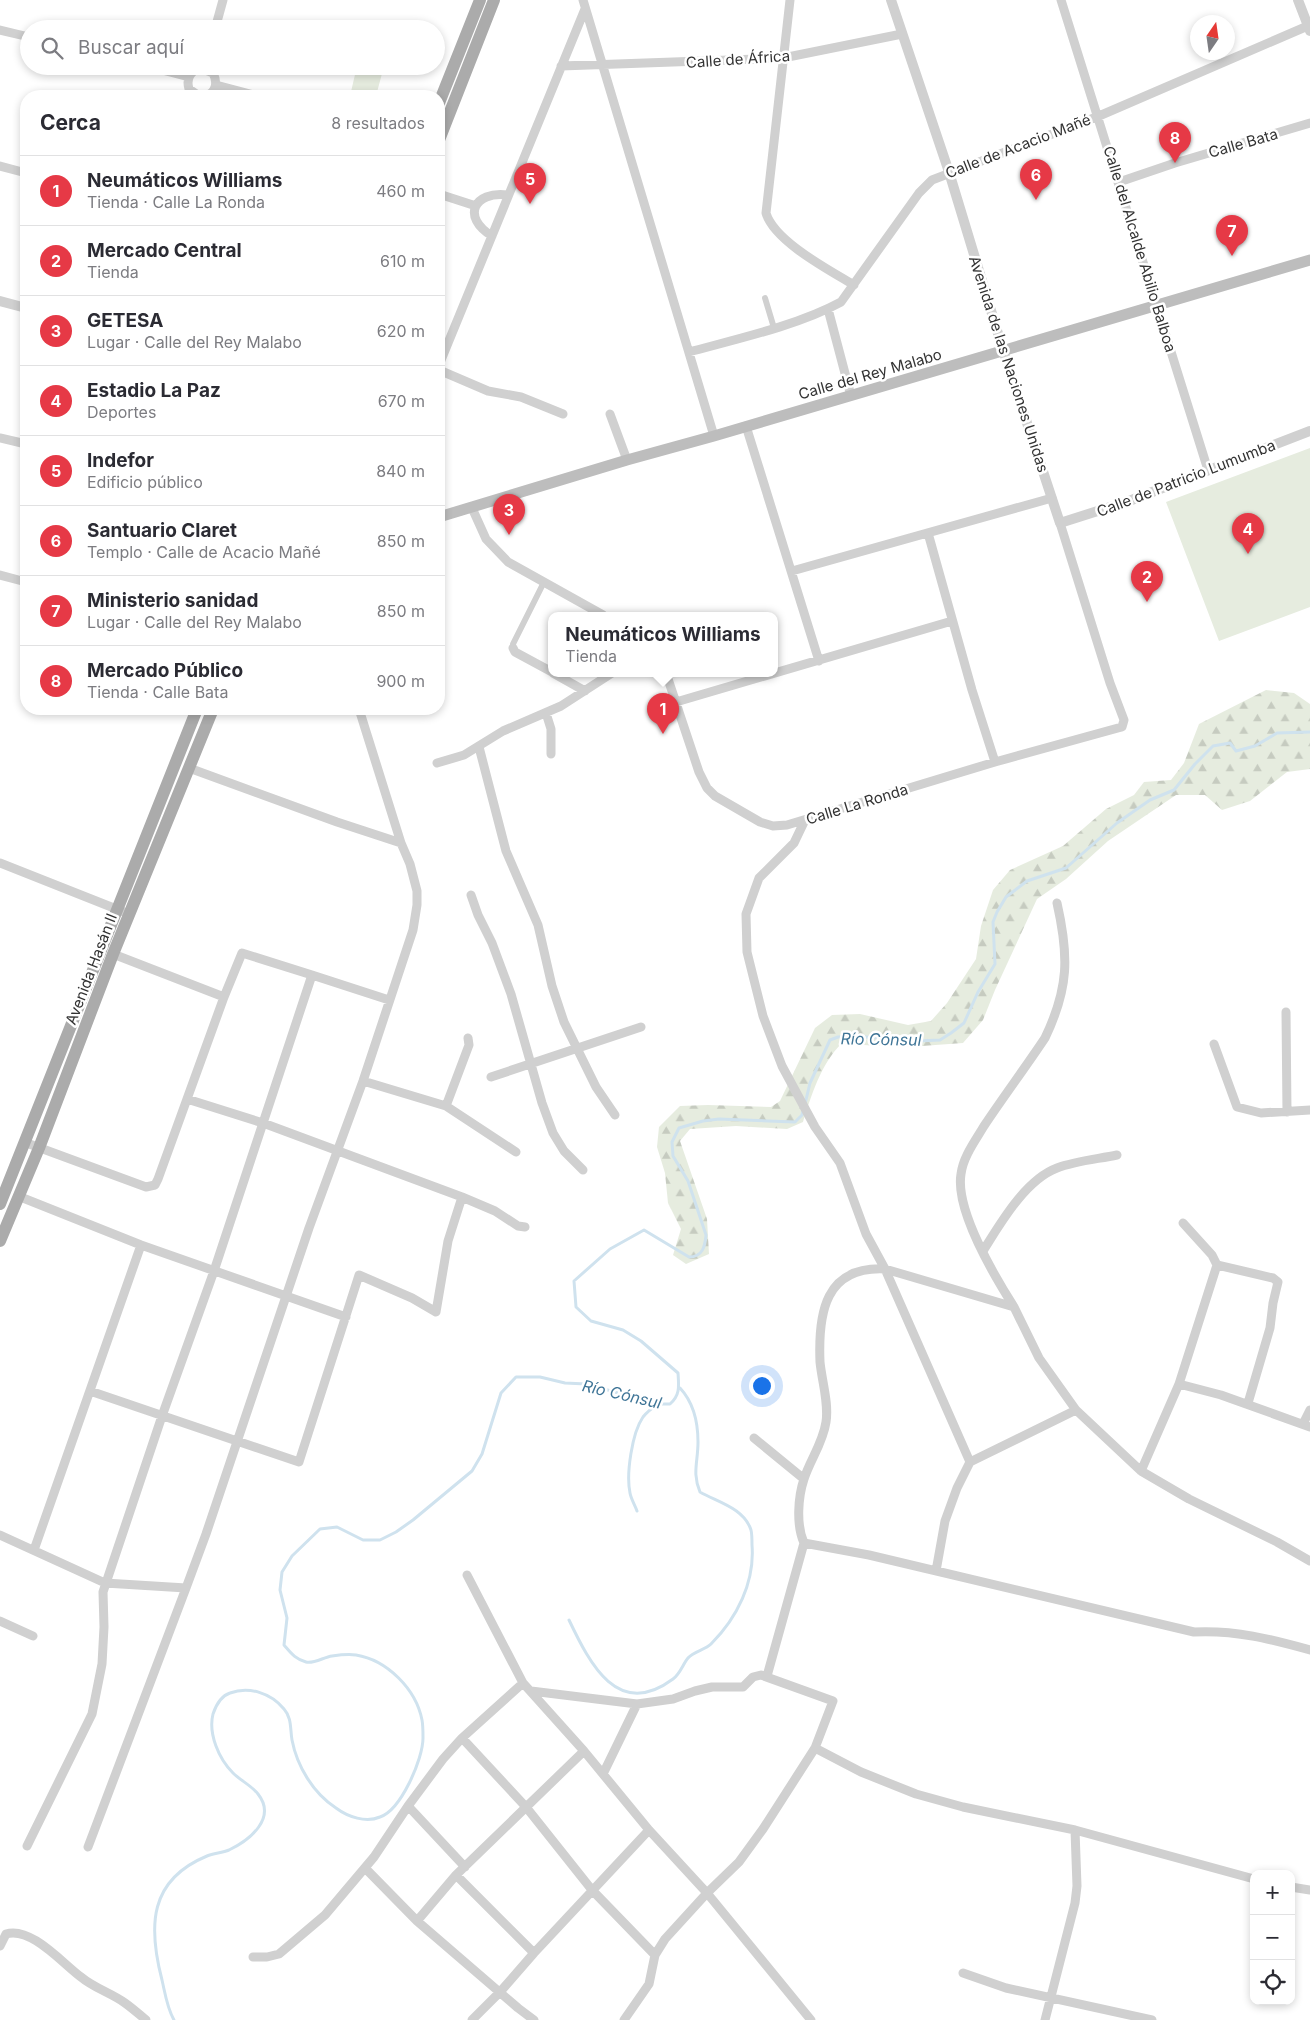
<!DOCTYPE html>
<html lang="es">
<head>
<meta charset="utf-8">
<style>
  :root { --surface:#fff; --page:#f7f7f7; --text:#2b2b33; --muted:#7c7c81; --line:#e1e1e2; --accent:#e63946 }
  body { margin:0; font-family:Inter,sans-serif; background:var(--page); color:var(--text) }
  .controls { position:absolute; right:15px; bottom:15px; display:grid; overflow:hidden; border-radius:10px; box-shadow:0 2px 8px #0003 }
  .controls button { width:45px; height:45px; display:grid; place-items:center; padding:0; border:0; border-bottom:1px solid var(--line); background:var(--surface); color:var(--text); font:25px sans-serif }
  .compass { position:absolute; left:1190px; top:15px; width:45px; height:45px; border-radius:50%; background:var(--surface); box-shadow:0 2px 8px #0003; rotate:13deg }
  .you { position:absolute; left:761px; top:1385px; width:18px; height:18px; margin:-12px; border:4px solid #fff; border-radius:50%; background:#1a73e8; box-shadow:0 0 0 8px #1a73e833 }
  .badge { display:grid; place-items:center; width:32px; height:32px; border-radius:50%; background:var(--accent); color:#fff; font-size:16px; font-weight:700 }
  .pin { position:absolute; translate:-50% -41px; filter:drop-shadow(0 1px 2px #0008) }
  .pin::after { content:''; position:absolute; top:26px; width:18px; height:15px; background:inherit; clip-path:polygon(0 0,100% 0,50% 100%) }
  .popup { position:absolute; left:548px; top:612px; width:230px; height:65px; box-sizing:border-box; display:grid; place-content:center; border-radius:10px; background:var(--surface); filter:drop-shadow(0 1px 4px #0005); font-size:16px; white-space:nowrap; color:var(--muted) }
  .popup b { font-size:19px; color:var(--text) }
  .popup::after { content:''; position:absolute; left:50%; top:100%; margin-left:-10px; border:10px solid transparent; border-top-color:var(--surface) }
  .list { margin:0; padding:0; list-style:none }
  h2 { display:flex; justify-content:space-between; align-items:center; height:65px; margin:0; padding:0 20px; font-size:21px }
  h2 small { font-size:16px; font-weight:400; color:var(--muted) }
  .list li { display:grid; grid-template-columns:32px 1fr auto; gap:15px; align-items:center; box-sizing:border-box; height:70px; padding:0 20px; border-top:1px solid var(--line) }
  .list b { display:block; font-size:19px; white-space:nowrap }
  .list p { margin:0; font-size:16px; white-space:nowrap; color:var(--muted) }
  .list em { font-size:16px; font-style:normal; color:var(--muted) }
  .icon { flex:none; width:28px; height:28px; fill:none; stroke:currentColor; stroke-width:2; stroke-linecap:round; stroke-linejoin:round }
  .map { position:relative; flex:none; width:1310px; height:2020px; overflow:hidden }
  .search { position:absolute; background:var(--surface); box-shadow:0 2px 8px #0003; left:20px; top:20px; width:425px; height:55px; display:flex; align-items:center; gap:12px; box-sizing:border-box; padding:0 18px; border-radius:28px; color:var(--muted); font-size:19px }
  .panel { position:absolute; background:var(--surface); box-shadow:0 2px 8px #0003; left:20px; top:90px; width:425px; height:625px; border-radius:20px }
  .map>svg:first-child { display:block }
</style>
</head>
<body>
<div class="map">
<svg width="1310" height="2020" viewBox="0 0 1310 2020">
  <defs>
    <pattern id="forest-firs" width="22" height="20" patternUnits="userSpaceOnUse" patternTransform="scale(1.25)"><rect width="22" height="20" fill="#e6ecdf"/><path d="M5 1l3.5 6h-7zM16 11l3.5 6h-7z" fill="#c6cbc0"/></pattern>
  </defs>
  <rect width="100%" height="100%" fill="#fff"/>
  <path fill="url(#forest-firs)" d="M 1266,690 L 1294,693 L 1310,704 L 1310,769 L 1287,772 L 1250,801 L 1222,810 L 1205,795 L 1176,795 L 1108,841 L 1066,879 L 1037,899 L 995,990 L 983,1020 L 963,1043 L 908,1047 L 841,1044 C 821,1064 811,1096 803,1122 L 787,1129 L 736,1126 L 690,1129 L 680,1141 L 707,1219 L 709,1254 L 686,1264 L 673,1255 L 681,1229 L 668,1203 L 665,1173 L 657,1147 L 659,1127 L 680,1106 L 708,1105 L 771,1107 L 780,1101 L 815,1028 L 832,1015 L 860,1014 L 908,1025 L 931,1021 L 947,1003 L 976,959 L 981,926 L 993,890 L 1010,870 L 1063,846 L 1106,809 L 1134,795 L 1144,782 L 1171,780 L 1184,763 L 1199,724 Z"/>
  <path fill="#e6ecdf" d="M 357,66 L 384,66 L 376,96 L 350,96 Z
    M 1310,448 L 1310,607 L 1219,641 L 1166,502 Z"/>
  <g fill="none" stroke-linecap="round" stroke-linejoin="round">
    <path stroke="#cfe2ee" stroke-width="3" d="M 805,1104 L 810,1083 L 830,1040 L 838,1037 L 854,1036 L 917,1041 L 940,1040 L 951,1033 L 964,1023 L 978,992 L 995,964 L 993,922 L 997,912 L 1006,897 L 1027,881 L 1066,868 L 1117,823 L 1150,800 L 1174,790 L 1195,764 L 1213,746 L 1230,743 L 1236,751 L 1255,746 L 1277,733 L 1310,732
      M 637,1511 C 635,1505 631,1499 630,1493 C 626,1474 632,1433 643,1417 C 647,1412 652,1408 658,1404
      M 569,1620 C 590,1664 618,1720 673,1679 C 680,1674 683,1664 688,1658 C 694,1651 705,1650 711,1644 C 737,1618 755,1582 752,1545 C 752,1540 752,1534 751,1530 C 744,1508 717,1502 700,1492 C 692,1473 698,1462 698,1442 C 698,1422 693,1402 680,1388
      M 174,2020 C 167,2008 165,1993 162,1980 C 148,1926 149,1880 207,1856 C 214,1853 222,1853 229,1850 C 250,1840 277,1818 258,1794 C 251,1785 241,1781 233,1773 C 219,1759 208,1734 213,1714 C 216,1705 221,1696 230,1693 C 249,1686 271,1693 284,1709 C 292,1718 290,1729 292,1740 C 297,1766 313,1793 336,1808 C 348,1817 366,1823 380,1817 C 401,1810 423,1759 423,1738 C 423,1732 423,1725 422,1720 C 416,1689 387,1660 356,1655 C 349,1654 339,1655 332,1656 C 324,1657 314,1664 306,1662 C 295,1659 291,1653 284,1645 L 287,1618 L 280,1590 L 282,1572 L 292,1556 L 320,1529 L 337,1527 L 363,1540 L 380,1540 L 396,1532 L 413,1520 L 472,1471 L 482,1454 L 501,1393 L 516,1377 L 540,1377 L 565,1383 L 586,1384 L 658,1404 L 670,1404 C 680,1395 679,1387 678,1373 L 641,1341 L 623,1330 L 591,1321 L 576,1307 L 574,1281 L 610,1249 L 644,1230 L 689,1257 C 703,1257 705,1246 706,1235 L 688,1181 L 673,1156 L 672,1142 L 679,1128 L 703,1121 L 719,1119 L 795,1122 L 802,1115 L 803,1110"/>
    <path stroke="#d0d0d0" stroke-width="6" d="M 765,298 L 774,328
      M 513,648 L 513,644 L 544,582"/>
    <path stroke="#d0d0d0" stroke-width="9" d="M 583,0 L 714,436
      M 790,0 L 766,213 C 774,241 829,270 854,285
      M 1061,0 L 1208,470
      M 215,29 L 223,0
      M 0,30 L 29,37
      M 147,66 L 189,77
      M 561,66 L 783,58 L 902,34
      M 216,85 L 257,96
      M 199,96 L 189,89 C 186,79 190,71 201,68 L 213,73 C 218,83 216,92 206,96
      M 0,166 L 26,173
      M 1119,182 L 1175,163 L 1310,123
      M 439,194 L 476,206
      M 492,236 C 461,217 474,191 507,195
      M 828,309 L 851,396
      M 689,352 C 737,339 799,325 841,302 L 919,193 L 932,180 L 1099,116 L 1310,25
      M 439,365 L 585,9
      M 439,370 L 488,391 L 521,397 L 563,414
      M 610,414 L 627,460
      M 746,426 L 819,661
      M 0,438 L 26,444
      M 472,508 L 486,539 L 508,562 L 603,615
      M 928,533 L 972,690 L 995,762
      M 792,571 L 1052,498
      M 0,575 L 26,582
      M 513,648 L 515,652 L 552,672
      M 553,673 L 585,691
      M 666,673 L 699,772 L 707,788 L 715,796 L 760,822 L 773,826 L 787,825 L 995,762 L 1118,728 L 1122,727 L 1124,720 L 1110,683 L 1060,523
      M 676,702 L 952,621
      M 546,713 L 551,729 L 551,754
      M 479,747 L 506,851 L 538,925 L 552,986 L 564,1022 L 596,1087 L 615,1115
      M 437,763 L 464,755 L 503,731 L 561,706 L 612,673
      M 189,768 L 337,822 L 401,843
      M 805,820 L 794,843 L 759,878 L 746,914 L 747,952 L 763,1016 L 782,1066 L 815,1127 L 840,1163 L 866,1234 L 885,1269 L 970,1462
      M 0,863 L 129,914
      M 471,895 L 478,915 L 492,943 L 511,994 L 542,1103 L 553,1133 L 564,1151 L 583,1170
      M 113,954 L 224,997
      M 1286,1012 L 1287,1112
      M 1214,1044 L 1237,1107 L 1261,1113 L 1310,1110
      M 491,1077 L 641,1027
      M 363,1081 L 446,1106 L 516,1152
      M 187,1099 L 263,1123 L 462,1197 L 495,1211 L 518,1226 L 525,1227
      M 446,1106 L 469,1045 L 468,1038
      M 24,1142 L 146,1187 L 155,1185 L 158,1179 L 224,997 L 242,953 L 312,975
      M 18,1196 L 141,1245 L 346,1317
      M 983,1251 C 1000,1224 1025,1180 1057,1168 C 1075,1161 1098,1159 1117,1155
      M 1217,1265 L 1273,1278 L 1278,1282 L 1273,1303 L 1270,1328 L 1248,1403
      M 1014,1307 C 995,1277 955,1210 961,1174 C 963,1157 975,1141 984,1126 C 1004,1096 1025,1068 1045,1038 C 1069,988 1069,956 1057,903
      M 1179,1384 L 1221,1395 L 1310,1427
      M 90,1391 L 299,1462 L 359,1275 L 412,1298 L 436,1312 L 448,1241 L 462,1197
      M 1303,1424 L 1310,1410
      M 754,1438 L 804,1479
      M 1141,1471 L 1179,1384 L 1217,1265 L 1212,1255 L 1183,1223
      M 0,1535 L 105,1583 L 186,1588 L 206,1534 L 309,1228 L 363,1081 L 413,930 L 417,905 L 417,891 L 410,864 L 401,843 L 359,709
      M 804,1543 L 869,1555 L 1194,1632 C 1236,1630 1270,1639 1310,1650
      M 34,1550 L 141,1245
      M 936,1571 L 945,1521 L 957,1488 L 970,1462 L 1076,1410
      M 467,1575 L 523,1683 L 584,1751 L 649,1830 L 707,1893 L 811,2020
      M 0,1621 L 33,1636
      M 767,1676 L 804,1543 C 796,1525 798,1497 804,1479 C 810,1460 823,1443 826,1422 C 829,1403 822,1382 820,1362 C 818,1313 825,1266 885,1269 L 1014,1307 L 1039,1358 L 1076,1410 L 1141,1471 L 1189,1499 L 1277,1542 L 1310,1561
      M 531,1691 L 637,1704 L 673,1699 L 695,1691 L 712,1687 L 743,1687 L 753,1677 L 761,1675 L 833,1701 L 815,1748 L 763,1829 L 739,1862 L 707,1893 L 665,1939 L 655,1955 L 649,1984 L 624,2020
      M 462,1738 L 526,1807 L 592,1890 L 655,1955
      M 815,1748 L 861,1772 L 916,1794 L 963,1807 L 1075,1830 L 1254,1879
      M 603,1774 L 637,1704
      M 408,1806 L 465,1867
      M 27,1846 L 92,1714 L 102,1664 L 104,1627 L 103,1592 L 162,1416 L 214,1271 L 312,975 L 389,1000
      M 88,1847 L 186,1588
      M 365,1868 L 417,1921 L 518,2008 L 534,2020
      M 456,1875 L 534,1953
      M 1291,1887 L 1310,1890
      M 417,1921 L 456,1875 L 584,1751
      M 0,1946 L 6,1934 C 31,1926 63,1964 81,1977 C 94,1988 111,1993 125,2003 C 132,2008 139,2014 146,2020
      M 253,1957 L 267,1957 L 279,1954 L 325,1915 L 374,1857 L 408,1806 L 443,1759 L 462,1738 L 523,1683
      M 963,1973 L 1006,1988 L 1152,2020
      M 472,2020 L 500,1992 L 534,1953 L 649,1830
      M 1045,2020 L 1075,1903 L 1077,1886 L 1075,1830"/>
    <path stroke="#d0d0d0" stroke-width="10" d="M 891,0 L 949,172 L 1003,350 L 1060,523 L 1129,501 L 1310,431
      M 1298,0 L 1310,31
      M 0,301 L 26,308"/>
    <path stroke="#bdbdbd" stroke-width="11" d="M 439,517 L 627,460 L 714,436 L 1310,260"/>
    <path stroke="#ababab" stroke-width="12" d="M 439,103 L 480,0
      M 439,140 L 494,0
      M 0,1204 L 197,709
      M 0,1241 L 39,1148 L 113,954 L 213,709"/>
  </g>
  <g text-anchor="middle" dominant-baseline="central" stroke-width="5" stroke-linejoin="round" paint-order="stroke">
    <g font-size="15" fill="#333" stroke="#fff">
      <text transform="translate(738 59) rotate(-4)">Calle de África</text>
      <text transform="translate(1243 143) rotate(-16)">Calle Bata</text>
      <text transform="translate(1018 146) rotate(-21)">Calle de Acacio Mañé</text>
      <text transform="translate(1140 249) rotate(73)">Calle del Alcalde Abilio Balboa</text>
      <text transform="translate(1009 364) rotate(72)">Avenida de las Naciones Unidas</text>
      <text transform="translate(870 374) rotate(-16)">Calle del Rey Malabo</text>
      <text transform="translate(1186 478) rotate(-21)">Calle de Patricio Lumumba</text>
      <text transform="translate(857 804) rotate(-17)">Calle La Ronda</text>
      <text transform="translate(91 969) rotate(-69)">Avenida Hasán II</text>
    </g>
    <g font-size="16" font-style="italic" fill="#3f7597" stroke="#fff">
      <text transform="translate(881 1039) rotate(1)">Río Cónsul</text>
      <text transform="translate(622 1394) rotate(13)">Río Cónsul</text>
    </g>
  </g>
</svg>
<div class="controls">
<button>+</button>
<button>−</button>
<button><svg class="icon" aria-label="locate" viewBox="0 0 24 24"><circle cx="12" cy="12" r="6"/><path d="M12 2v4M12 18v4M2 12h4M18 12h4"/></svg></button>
</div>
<svg class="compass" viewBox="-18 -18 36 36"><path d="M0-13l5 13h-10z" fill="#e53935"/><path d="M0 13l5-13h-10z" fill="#7c7c81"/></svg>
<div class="you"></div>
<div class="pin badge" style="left:663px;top:734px">1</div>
<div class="popup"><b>Neumáticos Williams</b>Tienda</div>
<div class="pin badge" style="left:1147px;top:602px">2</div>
<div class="pin badge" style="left:509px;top:535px">3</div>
<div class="pin badge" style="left:1248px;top:554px">4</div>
<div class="pin badge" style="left:530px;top:204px">5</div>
<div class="pin badge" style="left:1036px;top:200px">6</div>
<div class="pin badge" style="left:1232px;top:256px">7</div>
<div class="pin badge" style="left:1175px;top:163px">8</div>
<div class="search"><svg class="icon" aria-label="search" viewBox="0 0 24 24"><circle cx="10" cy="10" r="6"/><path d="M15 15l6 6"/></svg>Buscar aquí</div>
<section class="panel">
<h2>Cerca<small>8 resultados</small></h2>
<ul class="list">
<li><span class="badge">1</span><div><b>Neumáticos Williams</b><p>Tienda · Calle La Ronda</p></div><em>460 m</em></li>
<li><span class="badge">2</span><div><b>Mercado Central</b><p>Tienda</p></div><em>610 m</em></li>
<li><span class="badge">3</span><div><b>GETESA</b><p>Lugar · Calle del Rey Malabo</p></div><em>620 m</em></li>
<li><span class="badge">4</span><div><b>Estadio La Paz</b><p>Deportes</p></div><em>670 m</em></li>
<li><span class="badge">5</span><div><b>Indefor</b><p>Edificio público</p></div><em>840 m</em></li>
<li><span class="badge">6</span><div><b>Santuario Claret</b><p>Templo · Calle de Acacio Mañé</p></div><em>850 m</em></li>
<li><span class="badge">7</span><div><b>Ministerio sanidad</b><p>Lugar · Calle del Rey Malabo</p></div><em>850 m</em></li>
<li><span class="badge">8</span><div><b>Mercado Público</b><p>Tienda · Calle Bata</p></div><em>900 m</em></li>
</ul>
</section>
</div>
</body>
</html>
